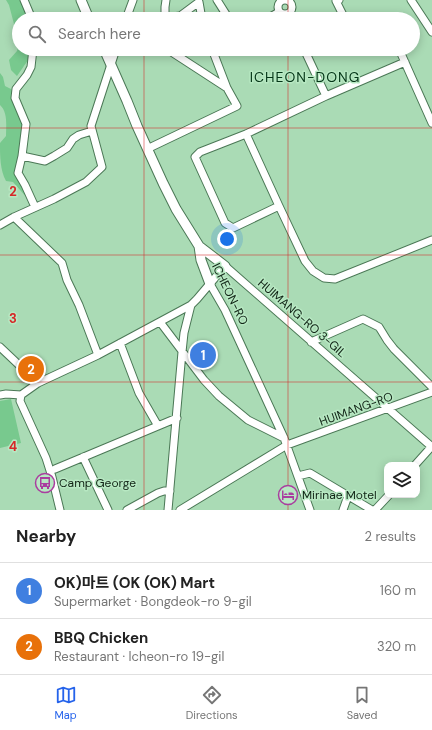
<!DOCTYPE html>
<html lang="en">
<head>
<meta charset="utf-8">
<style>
  :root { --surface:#fff; --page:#f6f6f6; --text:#222; --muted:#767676; --line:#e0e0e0; --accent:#2563eb }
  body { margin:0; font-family:"DM Sans","Noto Sans KR",sans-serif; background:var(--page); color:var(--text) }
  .controls { position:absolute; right:12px; bottom:12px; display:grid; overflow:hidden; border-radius:8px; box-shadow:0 2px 10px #0003 }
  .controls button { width:36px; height:36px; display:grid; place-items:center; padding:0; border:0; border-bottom:1px solid var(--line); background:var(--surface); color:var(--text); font:20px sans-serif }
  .you { position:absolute; left:227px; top:239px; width:14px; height:14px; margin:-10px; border:3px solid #fff; border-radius:50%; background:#1a73e8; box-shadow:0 0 0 6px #1a73e833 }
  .badge { display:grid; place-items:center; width:26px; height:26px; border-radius:50%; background:var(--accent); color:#fff; font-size:13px; font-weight:700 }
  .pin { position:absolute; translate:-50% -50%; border:2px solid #fff; box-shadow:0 1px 4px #0006 }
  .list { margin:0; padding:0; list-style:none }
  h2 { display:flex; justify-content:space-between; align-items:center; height:52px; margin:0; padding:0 16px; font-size:17px }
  h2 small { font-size:13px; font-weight:400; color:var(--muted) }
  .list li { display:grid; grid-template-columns:26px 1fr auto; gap:12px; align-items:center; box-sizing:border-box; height:56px; padding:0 16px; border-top:1px solid var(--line) }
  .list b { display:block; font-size:15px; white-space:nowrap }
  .list p { margin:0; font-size:13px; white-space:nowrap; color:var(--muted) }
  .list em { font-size:13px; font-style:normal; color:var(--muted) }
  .icon { flex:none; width:22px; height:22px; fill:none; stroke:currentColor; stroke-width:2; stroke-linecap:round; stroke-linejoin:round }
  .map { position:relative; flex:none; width:432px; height:510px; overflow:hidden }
  .search { position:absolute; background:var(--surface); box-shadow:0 2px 10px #0003; left:12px; right:12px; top:12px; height:44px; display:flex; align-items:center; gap:10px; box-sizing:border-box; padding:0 14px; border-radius:22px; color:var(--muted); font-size:15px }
  .sheet { height:164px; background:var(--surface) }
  nav { display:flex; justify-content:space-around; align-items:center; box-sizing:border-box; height:56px; border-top:1px solid var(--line); background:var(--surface); font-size:11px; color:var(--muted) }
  nav a { display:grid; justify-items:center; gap:2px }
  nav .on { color:var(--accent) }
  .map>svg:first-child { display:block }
</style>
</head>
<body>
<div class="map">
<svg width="432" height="510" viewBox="0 0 432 510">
  <rect width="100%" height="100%" fill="#aadbb5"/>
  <path fill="#78c98e" d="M 6,0 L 24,0 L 32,19 L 19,19 L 19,43 L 9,5 Z
    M 19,44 L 19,49 L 32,49 L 33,53 L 17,76 L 11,70 L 9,60 L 17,51 Z
    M 0,73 L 3,77 L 5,86 L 11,89 L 26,124 L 18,173 L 28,199 L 13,182 L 6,181 C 0,170 0,156 0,143 L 6,136 C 6,126 8,112 0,105 Z
    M 11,399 L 21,443 L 0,448 L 0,401 Z"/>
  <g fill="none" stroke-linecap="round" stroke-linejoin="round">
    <g stroke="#4b7856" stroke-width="9">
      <path id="minor" d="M 24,0 L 32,19
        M 217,0 L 229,19
        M 339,0 L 336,1 L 345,19
        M 411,0 L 432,32
        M278 7a7 7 0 1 1 14 0a7 7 0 1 1-14 0Z
        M 165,18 L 180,16 L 199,2 L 202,19
        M 126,19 L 133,0
        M 165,19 L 165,7 L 166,0
        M 267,19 L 279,12
        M 384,19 L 386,19
        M 33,49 L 31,67 L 27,75 L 16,89 L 15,98 L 26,124 L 22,156 L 18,173 L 25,185 L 35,207
        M 212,49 L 227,88
        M 304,49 L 326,96
        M 399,49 L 432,123
        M 246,134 L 279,206 L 305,261 L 313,271 L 324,278 L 335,279 L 432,240
        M 147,149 L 237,106 L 227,88 L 167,49
        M 22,156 L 45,161 L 54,156 L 67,148 L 73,139 L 79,135 L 92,131
        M 279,206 L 233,228 L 225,223 L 195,157 L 200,152 L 246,134 L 326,96 L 405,62
        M 14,217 L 62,263 L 67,280 L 79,305 L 98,355
        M 0,225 L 14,217 L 54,199 L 86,182 L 102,167 L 91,126 L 116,49
        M 210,284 L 225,310 L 284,438 L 310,510
        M 160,322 L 204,380 L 219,396 L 248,420 L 284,438
        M 311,342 L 363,319 L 379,327 L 387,340 L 394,349 L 432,387
        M 120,343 L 139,393 L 158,426
        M 0,347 L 38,383
        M 0,395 L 6,394 L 21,395
        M 83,457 L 108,510
        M 415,465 L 432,446
        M 55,469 L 177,418
        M 298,476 L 310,473 L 372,510
        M 60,510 L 52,477 L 46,458 L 20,401 L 21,395 L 38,383 L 98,355 L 191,305
        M 127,510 L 158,493 L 164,491 L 170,491
        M 168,510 L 182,352 L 184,333 L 191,305 L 197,299 L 225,266 L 432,447
        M 180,510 L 287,445 L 432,392
        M 343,510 L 348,496
        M 375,510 L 389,495"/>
    </g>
    <g stroke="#4b7856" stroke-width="11">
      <path id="major" d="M 81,0 L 89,19
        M 104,49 L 127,101 L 137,126 L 163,183 L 176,209 L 199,246 L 201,260 L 210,284
        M 199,246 L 225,266"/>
    </g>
    <use href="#minor" stroke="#fff" stroke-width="7"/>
    <use href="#major" stroke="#fff" stroke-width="9"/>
  </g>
  <path fill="none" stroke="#d62828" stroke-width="1" stroke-opacity="0.55" d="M 144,0 L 144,19M 288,0 L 288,19M 144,49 L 144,510M 288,49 L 288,510M 0,128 L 432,128M 0,255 L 432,255M 0,382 L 432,382"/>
  <defs>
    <g id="bus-ring" transform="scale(1)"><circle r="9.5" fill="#b7e8c2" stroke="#a93e9f" stroke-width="1.5"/><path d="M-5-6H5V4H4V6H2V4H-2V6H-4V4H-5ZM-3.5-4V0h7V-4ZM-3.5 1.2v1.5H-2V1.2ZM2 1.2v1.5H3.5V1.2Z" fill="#a93e9f"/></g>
    <g id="hotel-ring" transform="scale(1)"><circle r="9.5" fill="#b7e8c2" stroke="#a93e9f" stroke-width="1.5"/><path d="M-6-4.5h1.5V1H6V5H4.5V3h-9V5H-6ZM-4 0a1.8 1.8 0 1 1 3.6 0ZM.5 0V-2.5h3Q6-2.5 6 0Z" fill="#a93e9f"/></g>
  </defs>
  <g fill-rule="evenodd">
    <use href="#bus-ring" x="45" y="483"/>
    <use href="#hotel-ring" x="288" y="495"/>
  </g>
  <g text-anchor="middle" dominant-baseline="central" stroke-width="3" stroke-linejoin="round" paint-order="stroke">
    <g font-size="12" fill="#112416" stroke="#b7e8c2">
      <text transform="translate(230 294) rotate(64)">ICHEON-RO</text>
      <text transform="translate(302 318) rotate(41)">HUIMANG-RO 3-GIL</text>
      <text transform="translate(356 409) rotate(-20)">HUIMANG-RO</text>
    </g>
    <g font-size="12" fill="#112416" stroke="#b7e8c2" text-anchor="start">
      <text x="59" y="483">Camp George</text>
      <text x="302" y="495">Mirinae Motel</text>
    </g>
    <g font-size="14" letter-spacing="1" fill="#043517" stroke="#b7e8c2">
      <text x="305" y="77">ICHEON-DONG</text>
    </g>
  </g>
  <g font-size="13" text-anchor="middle" font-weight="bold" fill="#d62828" stroke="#b7e8c2" stroke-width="3" stroke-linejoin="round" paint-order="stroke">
    <text x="13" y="196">2</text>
    <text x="13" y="323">3</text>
    <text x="13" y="451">4</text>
  </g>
</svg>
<div class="controls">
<button><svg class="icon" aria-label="layers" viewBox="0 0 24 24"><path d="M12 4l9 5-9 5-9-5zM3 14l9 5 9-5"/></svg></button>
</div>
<div class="you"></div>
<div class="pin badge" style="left:203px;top:355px;background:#3f7fe0">1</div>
<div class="pin badge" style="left:31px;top:369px;background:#e8710a">2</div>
<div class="search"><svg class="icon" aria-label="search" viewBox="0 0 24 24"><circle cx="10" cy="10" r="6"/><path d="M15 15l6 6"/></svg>Search here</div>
</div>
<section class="sheet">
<h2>Nearby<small>2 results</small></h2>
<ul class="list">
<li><span class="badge" style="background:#3f7fe0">1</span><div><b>OK)마트 (OK (OK) Mart</b><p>Supermarket · Bongdeok-ro 9-gil</p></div><em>160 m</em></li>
<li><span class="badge" style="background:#e8710a">2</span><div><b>BBQ Chicken</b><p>Restaurant · Icheon-ro 19-gil</p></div><em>320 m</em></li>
</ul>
</section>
<nav>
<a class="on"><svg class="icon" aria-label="map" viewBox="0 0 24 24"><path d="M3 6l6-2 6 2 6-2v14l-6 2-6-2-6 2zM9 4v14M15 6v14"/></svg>Map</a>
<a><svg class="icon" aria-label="directions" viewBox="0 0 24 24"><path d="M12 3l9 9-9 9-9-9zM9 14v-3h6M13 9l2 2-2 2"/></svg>Directions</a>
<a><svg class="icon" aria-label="saved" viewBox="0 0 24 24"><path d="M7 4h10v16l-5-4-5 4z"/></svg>Saved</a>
</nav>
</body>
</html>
